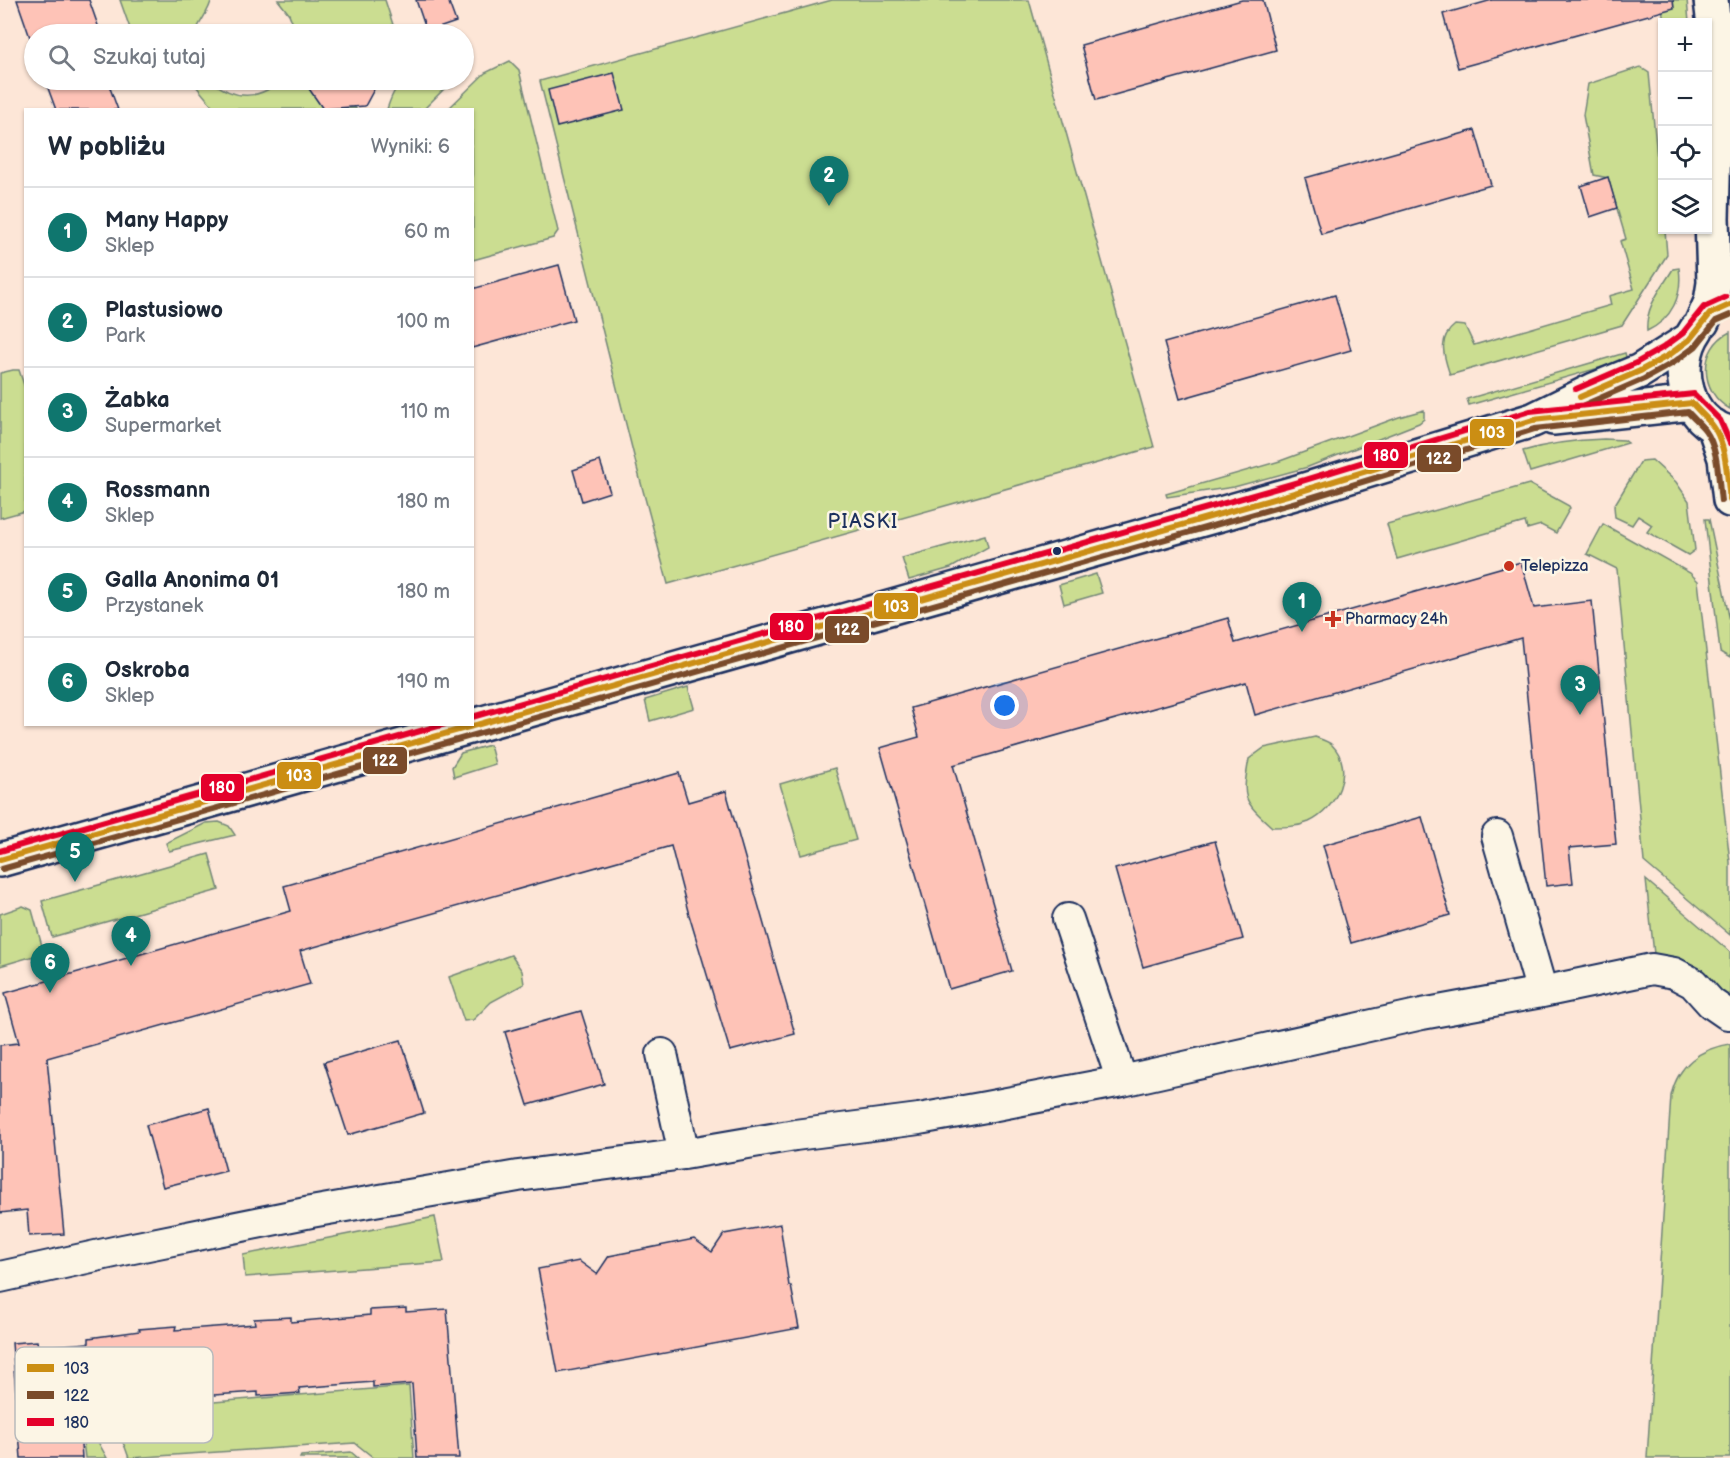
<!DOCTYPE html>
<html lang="pl">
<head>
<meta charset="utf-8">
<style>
  :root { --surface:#fff; --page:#f6f6f7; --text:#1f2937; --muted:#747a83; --line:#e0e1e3; --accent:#0f766e }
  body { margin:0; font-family:"Balsamiq Sans",sans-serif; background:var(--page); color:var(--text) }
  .controls { position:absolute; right:18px; top:18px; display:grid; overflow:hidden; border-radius:0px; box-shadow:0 2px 4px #0004 }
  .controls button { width:54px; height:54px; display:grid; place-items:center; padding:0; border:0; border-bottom:2px solid var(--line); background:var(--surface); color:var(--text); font:30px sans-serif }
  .you { position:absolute; left:1005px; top:706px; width:21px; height:21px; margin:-15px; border:4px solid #fff; border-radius:50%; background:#1a73e8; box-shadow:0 0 0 9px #1a73e833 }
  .badge { display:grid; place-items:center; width:39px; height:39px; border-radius:50%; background:var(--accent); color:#fff; font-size:20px; font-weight:700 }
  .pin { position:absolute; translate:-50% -50px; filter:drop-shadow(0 2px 3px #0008) }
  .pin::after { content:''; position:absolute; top:32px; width:21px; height:18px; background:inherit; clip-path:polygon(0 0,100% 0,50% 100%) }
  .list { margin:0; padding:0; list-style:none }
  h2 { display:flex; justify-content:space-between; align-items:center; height:78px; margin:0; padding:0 24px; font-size:26px }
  h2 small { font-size:20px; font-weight:400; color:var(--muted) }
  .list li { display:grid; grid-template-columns:39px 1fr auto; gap:18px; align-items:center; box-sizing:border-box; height:90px; padding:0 24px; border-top:2px solid var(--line) }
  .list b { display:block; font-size:22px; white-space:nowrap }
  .list p { margin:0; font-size:20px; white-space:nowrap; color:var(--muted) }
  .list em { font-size:20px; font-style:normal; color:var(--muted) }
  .icon { flex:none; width:33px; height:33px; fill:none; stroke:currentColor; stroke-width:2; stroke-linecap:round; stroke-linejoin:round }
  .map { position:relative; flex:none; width:1730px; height:1458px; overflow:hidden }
  .search { position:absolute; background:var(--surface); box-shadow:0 2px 4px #0004; left:24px; top:24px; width:450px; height:66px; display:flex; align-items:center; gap:15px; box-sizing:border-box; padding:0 21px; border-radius:33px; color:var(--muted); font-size:22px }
  .panel { position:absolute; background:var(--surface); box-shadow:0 2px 4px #0004; left:24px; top:108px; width:450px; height:618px; border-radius:0px }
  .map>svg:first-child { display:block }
</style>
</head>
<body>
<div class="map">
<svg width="1730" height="1458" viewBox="0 0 1730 1458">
  <rect width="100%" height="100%" fill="#fde6d7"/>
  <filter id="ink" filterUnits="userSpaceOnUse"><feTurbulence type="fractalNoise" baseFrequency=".0167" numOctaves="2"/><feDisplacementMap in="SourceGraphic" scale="12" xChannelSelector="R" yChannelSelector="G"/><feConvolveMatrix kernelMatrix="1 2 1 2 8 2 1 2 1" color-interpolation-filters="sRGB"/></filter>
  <g filter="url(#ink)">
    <path fill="#cbdd91" stroke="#738678" stroke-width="1.5" d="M 120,0 L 211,0 C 211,9 198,23 195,34 L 132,34 Z
      M 278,0 L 385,0 L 396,34 L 362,34 L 360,32 L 297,34 L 289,14 Z
      M 832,0 L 1029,0 L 1154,447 L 668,584 L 637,468 L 540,81 Z
      M 1661,0 L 1687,0 L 1689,22 L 1664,22 Z
      M 510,61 L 519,70 L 558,231 L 553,238 L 473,260 L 472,110 L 448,109 L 485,73 Z
      M 1640,67 L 1649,73 L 1662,209 L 1662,230 L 1665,230 L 1667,255 L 1622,325 L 1450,375 C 1444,356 1437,339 1455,325 L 1465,326 L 1474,345 L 1611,305 L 1609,296 L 1634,289 L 1620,241 L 1626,239 L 1608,178 L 1594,175 L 1583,115 L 1588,84 Z
      M 191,80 L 210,80 C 227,94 246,101 267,90 C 272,87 278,81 284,80 C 289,78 297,80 303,80 L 323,109 L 355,107 L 356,109 L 215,109 Z
      M 410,80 L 453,80 L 424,109 L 387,109 C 392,95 395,84 410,80 Z
      M 1679,268 C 1683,296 1672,319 1647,331 C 1645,307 1661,289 1673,269 Z
      M 1730,332 L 1730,409 C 1699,392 1698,348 1730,332 Z
      M 1625,353 L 1627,360 L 1469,405 L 1467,399 Z
      M 13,370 L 19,370 L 26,391 L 25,511 L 0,518 L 0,373 Z
      M 1424,410 L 1424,419 L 1419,423 L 1308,467 L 1234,487 L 1167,497 L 1166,494 L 1280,461 L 1399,417 Z
      M 1604,439 L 1624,440 L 1628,443 L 1530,472 L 1523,451 C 1550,443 1576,440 1604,439 Z
      M 1652,460 L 1676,482 L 1689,501 L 1695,550 L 1688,555 L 1647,532 L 1652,525 L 1638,516 L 1632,525 L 1615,517 L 1614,506 L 1641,461 Z
      M 1529,484 L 1569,506 L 1570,508 L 1556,533 L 1541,525 L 1527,529 L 1525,522 L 1397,559 L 1387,524 Z
      M 1705,519 L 1709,519 L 1730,621 L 1730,658 L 1720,652 Z
      M 1603,524 L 1690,573 L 1698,581 L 1730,862 L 1730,935 L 1644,862 L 1617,569 L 1587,554 Z
      M 985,535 L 988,547 L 951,568 L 909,580 L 902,558 Z
      M 1096,574 L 1102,593 L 1064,604 L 1059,585 Z
      M 688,687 L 694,708 L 650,721 L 645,700 Z
      M 1315,737 C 1320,739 1328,741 1332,745 C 1356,769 1336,810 1309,822 C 1297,827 1285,827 1272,827 C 1242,800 1242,798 1249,759 L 1264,748 Z
      M 490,745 L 495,764 L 454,777 L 452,767 L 461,753 Z
      M 835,768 L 856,840 L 801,855 L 780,784 Z
      M 219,822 L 229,826 L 235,835 L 169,851 L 166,843 L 206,823 Z
      M 209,854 L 219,890 L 52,937 L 42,901 Z
      M 1646,880 L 1730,952 L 1730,998 C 1701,977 1694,957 1654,954 Z
      M 23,906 L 32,910 L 44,953 L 0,966 L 0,914 Z
      M 511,955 L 522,971 L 524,984 L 491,1002 L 473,1020 L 464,1021 L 449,977 Z
      M 1730,1044 L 1730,1458 L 1647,1458 L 1671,1096 C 1677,1066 1700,1048 1730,1044 Z
      M 435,1217 L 444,1262 L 245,1277 L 243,1255 Z
      M 409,1386 L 414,1458 L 374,1458 L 355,1443 L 129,1458 C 120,1430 110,1416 80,1410 L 79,1406 L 103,1407 L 139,1403 L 140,1408 Z
      M 82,1432 L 97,1440 L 107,1458 L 85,1458 Z
      M 351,1452 L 358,1458 L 300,1458 L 301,1456 Z"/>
    <path fill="#fec3b7" stroke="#1b2f5e" stroke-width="1.5" d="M 17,0 L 89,0 L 101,34 L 34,34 L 34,49 Z
      M 416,0 L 448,0 L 456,22 L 427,32 Z
      M 1242,0 L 1263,0 L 1276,50 L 1096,100 L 1081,45 Z
      M 1492,0 L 1673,0 L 1674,8 L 1458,68 L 1443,14 Z
      M 614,73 L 624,110 L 557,127 L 548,90 Z
      M 45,80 L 117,80 L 119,84 L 110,88 L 118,110 L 56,110 Z
      M 303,80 L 379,80 L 365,106 L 323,109 Z
      M 1475,130 L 1491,185 L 1321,234 L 1305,178 Z
      M 1608,177 L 1617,208 L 1590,217 L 1581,186 Z
      M 559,265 L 574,320 L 472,348 L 472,289 Z
      M 1335,295 L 1351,350 L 1180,399 L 1164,343 Z
      M 600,461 L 610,492 L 582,501 L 573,470 Z
      M 1521,562 L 1534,608 L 1592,601 L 1616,844 L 1569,848 L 1573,883 L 1546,886 L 1521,638 L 1255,715 L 1246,682 L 953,765 L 1012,971 L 949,989 L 880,748 L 919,737 L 911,708 L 1228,618 L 1235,643 Z
      M 679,773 L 688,802 L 726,791 L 795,1034 L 730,1051 L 689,915 L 671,846 L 300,951 L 310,984 L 47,1058 L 64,1234 L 29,1236 L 27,1210 L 0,1213 L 0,1045 L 19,1043 L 5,993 L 291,911 L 284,886 Z
      M 1422,817 L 1450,915 L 1351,943 L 1323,845 Z
      M 1215,841 L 1243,939 L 1143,967 L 1115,869 Z
      M 581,1011 L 604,1084 L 528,1105 L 505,1032 Z
      M 401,1040 L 424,1113 L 348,1135 L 324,1062 Z
      M 209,1108 L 226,1171 L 163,1187 L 146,1125 Z
      M 780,1224 L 789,1286 L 791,1286 L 799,1328 L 558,1373 L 538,1269 L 579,1261 L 597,1274 L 609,1256 L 694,1239 L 712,1252 L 724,1234 Z
      M 406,1308 L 406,1312 L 447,1309 L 459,1458 L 417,1458 L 412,1384 L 373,1387 L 373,1382 L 299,1388 L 300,1393 L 258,1396 L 258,1392 L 184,1397 L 184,1402 L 143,1405 L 143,1400 L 78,1406 L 82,1458 L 21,1458 L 12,1343 L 37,1341 L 38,1347 L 89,1343 L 89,1338 L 140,1331 L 139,1329 L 176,1326 L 175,1330 L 255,1324 L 254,1319 L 291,1317 L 291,1322 L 370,1315 L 370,1310 Z"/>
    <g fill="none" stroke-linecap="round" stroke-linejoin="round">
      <g stroke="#1b2f5e" stroke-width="34">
        <path id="minor" d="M 1497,836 L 1542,992
          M 1068,919 L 1122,1081
          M 662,1054 L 684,1154
          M 0,1277 L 123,1250 L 311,1212 L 518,1176 L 684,1154 L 795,1135 L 919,1119 L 986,1107 L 1122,1081 L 1422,1014 L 1542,992 L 1652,969 L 1674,973 L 1693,983 L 1711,1003 L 1727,1014 L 1730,1014"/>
      </g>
      <g stroke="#1b2f5e" stroke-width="38">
        <path id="tertiary" d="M 1711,0 L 1721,86 L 1726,108
          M 1702,322 L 1711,302 L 1714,283 L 1712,218 L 1714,141 L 1721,86
          M 1696,330 C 1672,364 1685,423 1730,433
          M 1553,418 L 1692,403
          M 1714,426 L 1725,458 L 1730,500
          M 0,860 L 1298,492 L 1533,420 L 1594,390 L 1640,371 L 1689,340"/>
      </g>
      <use href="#minor" stroke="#fcf5e5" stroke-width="30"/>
      <use href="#tertiary" stroke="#fcf5e5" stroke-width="33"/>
      <g stroke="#fcf5e5" stroke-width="10">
        <path id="bus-1" d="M 1580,397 L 1640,371 L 1669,355 L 1689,340 L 1710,314 L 1730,305
          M 0,860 L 1298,492 L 1533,420 L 1692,403 C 1699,412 1709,419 1715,429 C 1727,450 1727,477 1730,500"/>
      </g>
      <g stroke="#fcf5e5" stroke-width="10">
        <path id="bus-2" d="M 1584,405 L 1644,379 L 1673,363 L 1696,346 L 1716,321 L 1730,315
          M 2,869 L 1300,501 L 1535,429 L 1688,412 C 1693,418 1700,424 1705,430 C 1719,449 1718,479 1721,501"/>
      </g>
      <g stroke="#fcf5e5" stroke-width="10">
        <path id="bus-3" d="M 1576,389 L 1636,363 L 1664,347 L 1683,333 L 1704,307 L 1726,297
          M 472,717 L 1295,483 L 1530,411 L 1694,394 L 1720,420 L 1730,443
          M 0,851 L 445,724"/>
      </g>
      <use href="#bus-1" stroke="#cb8e13" stroke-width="6"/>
      <use href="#bus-2" stroke="#7a4b2a" stroke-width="6"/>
      <use href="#bus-3" stroke="#e4002b" stroke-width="6"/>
    </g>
  </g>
  <circle fill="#1b2f5e" stroke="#fcf5e5" stroke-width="2" cx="1057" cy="551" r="5"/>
  <g fill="#c8321e" stroke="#fcf5e5" stroke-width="2">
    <circle cx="1509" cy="566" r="6"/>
    <path d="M1330 610h6v6h6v6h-6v6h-6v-6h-6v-6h6z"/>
  </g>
  <g text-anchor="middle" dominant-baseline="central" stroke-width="5" stroke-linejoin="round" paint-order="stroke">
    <g font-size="16" fill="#1b2f5e" stroke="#fcf5e5" text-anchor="start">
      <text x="1521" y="566">Telepizza</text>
      <text x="1345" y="619">Pharmacy 24h</text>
    </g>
    <g font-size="20" letter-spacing="1.5" fill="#1b2f5e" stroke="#fcf5e5">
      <text x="863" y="522">PIASKI</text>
    </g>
  </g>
  <rect x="15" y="1347" width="198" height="96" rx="9" fill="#fcf5e5" stroke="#b8babc" stroke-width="1.5"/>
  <rect x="27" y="1364" width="27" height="8" fill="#cb8e13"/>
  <rect x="27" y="1391" width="27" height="8" fill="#7a4b2a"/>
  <rect x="27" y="1418" width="27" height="8" fill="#e4002b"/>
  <g font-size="16" fill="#1b2f5e">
    <text x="64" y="1374">103</text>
    <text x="64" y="1401">122</text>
    <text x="64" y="1428">180</text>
  </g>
  <g stroke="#fcf5e5" stroke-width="2">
    <rect x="1469" y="418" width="46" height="29" rx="6" fill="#cb8e13"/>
    <rect x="1363" y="441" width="46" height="28" rx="6" fill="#e4002b"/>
    <rect x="1416" y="444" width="46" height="29" rx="6" fill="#7a4b2a"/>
    <rect x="873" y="592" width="46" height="28" rx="6" fill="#cb8e13"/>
    <rect x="769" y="612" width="45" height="29" rx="6" fill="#e4002b"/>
    <rect x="824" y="615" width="46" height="29" rx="6" fill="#7a4b2a"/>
    <rect x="362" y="746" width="46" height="29" rx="6" fill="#7a4b2a"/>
    <rect x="276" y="761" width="46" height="29" rx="6" fill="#cb8e13"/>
    <rect x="200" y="773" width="45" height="29" rx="6" fill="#e4002b"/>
  </g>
  <g font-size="16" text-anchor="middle" font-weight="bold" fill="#fff">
    <text x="1492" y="438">103</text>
    <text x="1386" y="461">180</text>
    <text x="1439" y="464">122</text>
    <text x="896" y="612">103</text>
    <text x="791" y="632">180</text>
    <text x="847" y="635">122</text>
    <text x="385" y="766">122</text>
    <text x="299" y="781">103</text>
    <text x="222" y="793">180</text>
  </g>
</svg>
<div class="controls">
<button>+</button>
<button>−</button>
<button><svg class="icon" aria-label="locate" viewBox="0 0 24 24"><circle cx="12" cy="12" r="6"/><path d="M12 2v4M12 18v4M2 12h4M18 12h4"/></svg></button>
<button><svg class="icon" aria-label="layers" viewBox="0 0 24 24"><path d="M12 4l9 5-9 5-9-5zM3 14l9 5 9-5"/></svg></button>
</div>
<div class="you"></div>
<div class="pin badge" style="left:1302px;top:632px">1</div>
<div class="pin badge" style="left:829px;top:206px">2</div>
<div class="pin badge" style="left:1580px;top:715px">3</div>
<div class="pin badge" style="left:131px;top:966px">4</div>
<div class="pin badge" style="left:75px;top:882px">5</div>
<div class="pin badge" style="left:50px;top:993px">6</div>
<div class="search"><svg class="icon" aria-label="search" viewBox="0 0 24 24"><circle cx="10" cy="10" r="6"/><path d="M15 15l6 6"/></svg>Szukaj tutaj</div>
<section class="panel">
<h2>W pobliżu<small>Wyniki: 6</small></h2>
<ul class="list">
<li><span class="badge">1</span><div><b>Many Happy</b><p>Sklep</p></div><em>60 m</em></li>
<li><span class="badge">2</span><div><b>Plastusiowo</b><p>Park</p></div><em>100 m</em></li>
<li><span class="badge">3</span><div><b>Żabka</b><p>Supermarket</p></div><em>110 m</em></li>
<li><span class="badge">4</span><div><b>Rossmann</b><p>Sklep</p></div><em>180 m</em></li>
<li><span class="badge">5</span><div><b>Galla Anonima 01</b><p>Przystanek</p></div><em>180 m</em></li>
<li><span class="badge">6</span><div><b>Oskroba</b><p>Sklep</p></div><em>190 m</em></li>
</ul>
</section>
</div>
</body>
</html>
